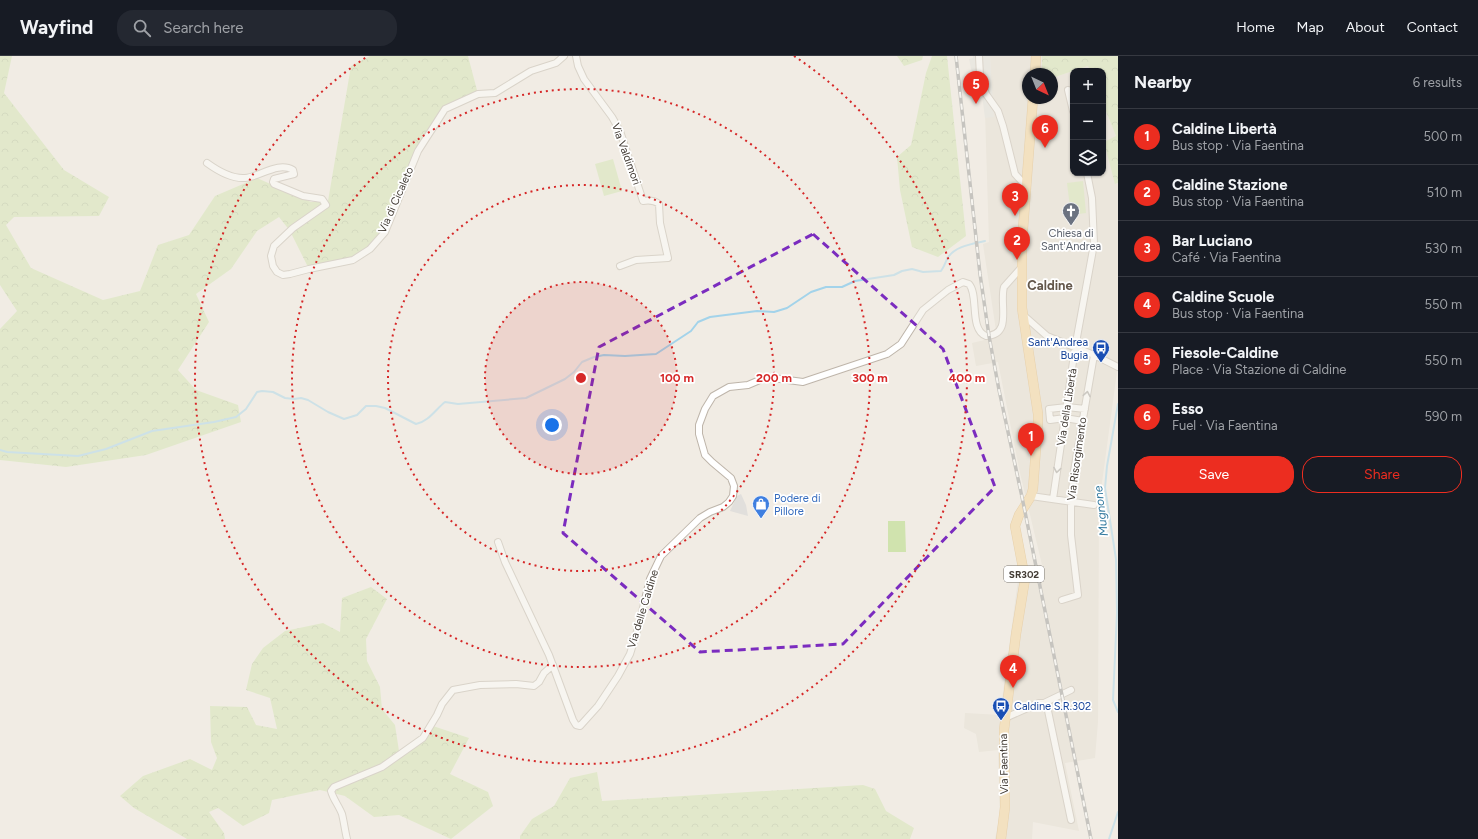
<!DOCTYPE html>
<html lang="en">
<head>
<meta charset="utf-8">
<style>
  :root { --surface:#171b24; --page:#242831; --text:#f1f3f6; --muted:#9ea1a6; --line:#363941; --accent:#ec2d20 }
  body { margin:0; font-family:Figtree,sans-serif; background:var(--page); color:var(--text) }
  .controls { position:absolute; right:12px; top:12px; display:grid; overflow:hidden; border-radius:8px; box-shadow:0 1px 3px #0004 }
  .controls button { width:36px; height:36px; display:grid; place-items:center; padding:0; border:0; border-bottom:1px solid var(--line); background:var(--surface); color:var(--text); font:20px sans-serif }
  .compass { position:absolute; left:1022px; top:12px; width:36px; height:36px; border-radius:50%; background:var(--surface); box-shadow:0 1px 3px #0004; rotate:137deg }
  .you { position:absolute; left:552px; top:369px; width:14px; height:14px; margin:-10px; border:3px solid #fff; border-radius:50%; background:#1a73e8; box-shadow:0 0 0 6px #1a73e833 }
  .badge { display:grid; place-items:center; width:26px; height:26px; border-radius:50%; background:var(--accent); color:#fff; font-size:13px; font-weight:700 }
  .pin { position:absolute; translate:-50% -33px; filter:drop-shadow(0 1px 2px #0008) }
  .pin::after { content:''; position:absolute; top:21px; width:14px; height:12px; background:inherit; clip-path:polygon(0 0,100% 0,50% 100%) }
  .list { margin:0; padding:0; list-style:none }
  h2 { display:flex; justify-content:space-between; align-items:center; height:52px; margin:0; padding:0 16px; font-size:17px }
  h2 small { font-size:13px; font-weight:400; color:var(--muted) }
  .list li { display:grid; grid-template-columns:26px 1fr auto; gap:12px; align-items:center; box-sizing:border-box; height:56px; padding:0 16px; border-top:1px solid var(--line) }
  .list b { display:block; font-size:15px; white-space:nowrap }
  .list p { margin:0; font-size:13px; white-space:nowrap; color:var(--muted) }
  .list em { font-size:13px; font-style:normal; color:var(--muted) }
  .actions { display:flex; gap:8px; padding:12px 16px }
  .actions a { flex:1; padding:9px 0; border:1px solid var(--accent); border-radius:16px; text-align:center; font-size:14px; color:var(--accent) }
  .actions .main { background:var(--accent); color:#fff }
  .icon { flex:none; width:22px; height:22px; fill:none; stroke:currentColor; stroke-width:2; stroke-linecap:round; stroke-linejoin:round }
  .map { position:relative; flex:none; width:1118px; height:783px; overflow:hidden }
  header { display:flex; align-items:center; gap:24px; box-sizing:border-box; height:56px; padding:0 20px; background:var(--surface); border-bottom:1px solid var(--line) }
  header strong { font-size:19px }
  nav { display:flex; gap:22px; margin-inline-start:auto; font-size:14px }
  .search { width:280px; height:36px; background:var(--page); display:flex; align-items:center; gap:10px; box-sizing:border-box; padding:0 14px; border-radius:16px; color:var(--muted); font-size:15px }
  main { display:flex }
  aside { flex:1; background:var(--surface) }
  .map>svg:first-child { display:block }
</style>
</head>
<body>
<header>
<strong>Wayfind</strong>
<div class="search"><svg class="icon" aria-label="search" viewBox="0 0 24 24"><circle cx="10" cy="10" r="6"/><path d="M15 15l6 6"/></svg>Search here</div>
<nav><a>Home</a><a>Map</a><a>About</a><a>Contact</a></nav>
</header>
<main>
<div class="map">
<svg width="1118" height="783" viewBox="0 0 1118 783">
  <defs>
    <pattern id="forest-crowns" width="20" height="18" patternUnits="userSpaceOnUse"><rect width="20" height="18" fill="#d0e3ae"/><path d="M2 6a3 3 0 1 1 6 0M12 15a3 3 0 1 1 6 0" fill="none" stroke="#b4c496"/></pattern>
  </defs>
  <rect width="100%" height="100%" fill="#f1ece4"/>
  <path fill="#e4ddd2" d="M 990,0 L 1042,0 L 1042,18 L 1028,18 L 1028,42 L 1052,42 L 1052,22 L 1088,10 L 1090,15 L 1073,15 L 1073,117 L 1103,117 L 1103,48 L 1116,80 L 1116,128 L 1118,127 L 1118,308 L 1099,449 L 1098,666 L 1095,702 L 1065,707 L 1079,775 L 1033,766 L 1032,783 L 995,783 L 1000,759 L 998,694 L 979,696 L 976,678 L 964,672 L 965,657 L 1000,659 L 1018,524 L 1044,517 L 1020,417 L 998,306 L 976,310 L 972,287 L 997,281 L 983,188 L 989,186 L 985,55 L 992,39 Z"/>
  <path fill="#d0e3ae" d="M 613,103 L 622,135 L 604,140 L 595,108 Z
    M 1083,125 L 1086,157 L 1071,159 L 1067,127 Z
    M 888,465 L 905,465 L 906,496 L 888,496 Z"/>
  <path fill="url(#forest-crowns)" d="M 0,0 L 12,0 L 4,37 L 64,114 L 109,141 L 99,160 L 14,161 L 6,169 L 31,212 L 103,244 L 140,235 L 158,189 L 189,179 L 215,140 L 257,122 L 311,146 L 328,145 L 351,10 L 370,0 L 468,0 L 478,38 L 445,54 L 418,95 L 385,176 L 353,204 L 309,213 L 290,175 L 279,161 L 257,175 L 231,213 L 196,238 L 209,266 L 178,314 L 196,334 L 238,349 L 241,366 L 146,399 L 66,411 L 0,404 L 0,273 L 17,255 L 0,229 Z
    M 897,0 L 923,0 L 922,4 L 904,10 Z
    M 932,0 L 947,0 L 966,180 L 938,201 L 912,191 L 900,134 L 897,101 L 911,89 L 926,17 Z
    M 1042,0 L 1118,0 L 1118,127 L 1115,128 L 1104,86 L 1116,80 L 1103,48 L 1103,15 L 1090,15 L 1088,10 L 1052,22 L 1052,18 L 1042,18 Z
    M 371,531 L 387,543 L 366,583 L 367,605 L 380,631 L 382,653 L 395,669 L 399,695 L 402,701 L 422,686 L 433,670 L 469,682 L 450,718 L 488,736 L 493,750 L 451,783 L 399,759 L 374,761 L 345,740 L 320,734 L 272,744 L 269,757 L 243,770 L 218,752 L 209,756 L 224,777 L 225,783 L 187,783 L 134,752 L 120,740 L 143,720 L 190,703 L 212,714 L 217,702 L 211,686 L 210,650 L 247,651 L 256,669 L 277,673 L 270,642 L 246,634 L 252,608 L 263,592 L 285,575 L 323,567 L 340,576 L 342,542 Z
    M 597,716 L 602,745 L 863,729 L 875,733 L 886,755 L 914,772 L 910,783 L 520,783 L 520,780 L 532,763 L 554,750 L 570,722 Z"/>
  <path fill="#e1dfdc" d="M 973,0 L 990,0 L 994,61 L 985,62 L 982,39 L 978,39 L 978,36 L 976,36 L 969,3 L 973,2 Z
    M 741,438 L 746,449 L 748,460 L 730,455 L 737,440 Z"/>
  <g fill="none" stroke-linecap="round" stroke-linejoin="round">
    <path stroke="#a3d3ea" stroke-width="2" d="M 1118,348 L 1107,410 L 1105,432 L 1116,503 L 1117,557 L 1113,644 L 1118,656
      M 0,394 L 7,396 L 78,400 L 106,393 L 152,375 L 214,366 L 236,361 L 246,353 L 257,336 L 262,335 L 273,336 L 285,342 L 294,343 L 301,342 L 308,344 L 328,356 L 344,363 L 357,359 L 366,350 L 376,350 L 385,352 L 416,368 C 428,366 436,353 445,346 L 458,348 L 526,342 L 565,323 L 574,316 L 582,306 L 594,301 L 604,299 L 625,300 L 656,298 L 691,275 L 698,266 L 710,261 L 757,255 L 774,256 L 787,252 L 811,236 L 826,231 L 842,231 L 855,225 L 894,219 L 902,215 L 912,213 L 923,216 L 941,215 C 944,211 945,208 947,203 C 954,190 972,188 985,185
      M 1109,783 L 1118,756"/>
    <g stroke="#beb5aa" stroke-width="8">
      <path id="minor" d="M 576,0 L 578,10 L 584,23 L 612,61 L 620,75 L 643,145 C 649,144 654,144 659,148 L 660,167 L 668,202 L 636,204 L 620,210
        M 979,0 L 980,20 L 986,38 L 998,55 L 1003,70 L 1015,118 L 1026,130
        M 1068,34 L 1073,55
        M 207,107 C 218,115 231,123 245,122 C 260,121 278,105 293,114 L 294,118 L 274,123 L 273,126 L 274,128 L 303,140 L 322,143 L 326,149 L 323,151 L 293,172 L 274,190 L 271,200 L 273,210 L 277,216 L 283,219 L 290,218 L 309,213 L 353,204 L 370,193 L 385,176 L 418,95 L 445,53 L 478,38 L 495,37 L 531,15 L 556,7 L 564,0
        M 1022,258 L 1047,280 L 1094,299 L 1118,311
        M 1083,365 L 1065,362 L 1050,364 L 1049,353 L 1067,351 L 1085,353
        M 1031,440 L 1094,449
        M 1053,443 L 1075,292 L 1094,188 L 1092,142 L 1087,117
        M 498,486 L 505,506 L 549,599 L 573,664 L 576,669 L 580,670 L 598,650 L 618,620 L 630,598 L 638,572 L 650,523 L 661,500 L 700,462 L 710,456 L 723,451 L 729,446 L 733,440 L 734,430 L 731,422 L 712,406 L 705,399 L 699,378 L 699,369 L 705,353 L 713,340 L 729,331 L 748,329 L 762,323 L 773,322 L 803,326 L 887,298 L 901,288 L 923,254 L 948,234 L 963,226 L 969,228 C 979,239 969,274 986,280 C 1013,279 999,248 1004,231 L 1021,212
        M 1062,544 L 1078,539 L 1071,479 L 1071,446 L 1074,415 L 1094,299
        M 1044,647 L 1071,634
        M 1005,662 L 1039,647 L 1044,647 L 1047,650 L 1071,764
        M 347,783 C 345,775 344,766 342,758 C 339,750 333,743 331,735 L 334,731 L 382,711 L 423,682 L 437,659 L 442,648 L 453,634 L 480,629 L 516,628 L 534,630 L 539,626 L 544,617 L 553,609"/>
    </g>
    <g stroke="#dbae67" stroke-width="10">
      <path id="primary" d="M 1035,18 L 1036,0
        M 1001,783 L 1005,751 L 1004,674 L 1016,578 L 1025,523 L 1015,470 L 1019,459 L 1031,440 L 1033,433 L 1038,365 L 1038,358 L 1022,252 L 1022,186 L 1033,42"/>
    </g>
    <use href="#minor" stroke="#fff" stroke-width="6"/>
    <use href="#primary" stroke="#f7d396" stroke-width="9"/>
    <g stroke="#939393" stroke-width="3.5">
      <path id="rail" d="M 956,0 L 980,218 L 989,280 L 999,334 L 1022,441 L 1091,783"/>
    </g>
    <use href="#rail" stroke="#fff" stroke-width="2" stroke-dasharray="6" stroke-linecap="butt"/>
  </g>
  <defs><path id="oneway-chevron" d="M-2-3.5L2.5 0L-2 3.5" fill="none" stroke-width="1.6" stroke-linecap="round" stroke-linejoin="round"/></defs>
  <g stroke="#a09d9a">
    <use href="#oneway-chevron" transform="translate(1087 338) rotate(-80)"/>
    <use href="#oneway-chevron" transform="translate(1057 414) rotate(99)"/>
  </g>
  <path d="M0 0H1118V783H0ZM 813,178 L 943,293 L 995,431 L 843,588 L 700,596 L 563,477 L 599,291 Z" fill="#f1ece4" fill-opacity=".55" fill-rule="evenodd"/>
  <path fill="none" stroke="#7b2cbf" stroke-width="3" stroke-dasharray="8 5" stroke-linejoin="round" d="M 813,178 L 943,293 L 995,431 L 843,588 L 700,596 L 563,477 L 599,291 Z"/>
  <circle cx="581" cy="322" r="96" fill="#d62828" fill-opacity=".12"/>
  <g fill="none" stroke="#d62828" stroke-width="2" stroke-dasharray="2 4">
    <circle cx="581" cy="322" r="96"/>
    <circle cx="581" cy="322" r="193"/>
    <circle cx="581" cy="322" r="289"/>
    <path d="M794 0A386 386 0 1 1 368 0"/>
  </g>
  <defs>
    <g id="church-pin" transform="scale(0.9)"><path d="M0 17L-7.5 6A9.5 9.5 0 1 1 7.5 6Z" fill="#6b7280" stroke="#fff"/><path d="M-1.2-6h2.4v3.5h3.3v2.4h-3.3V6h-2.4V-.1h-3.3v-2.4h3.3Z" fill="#fff"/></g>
    <g id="bus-pin" transform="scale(0.9)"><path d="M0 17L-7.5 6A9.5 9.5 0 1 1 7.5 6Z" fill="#1a4fb4" stroke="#fff"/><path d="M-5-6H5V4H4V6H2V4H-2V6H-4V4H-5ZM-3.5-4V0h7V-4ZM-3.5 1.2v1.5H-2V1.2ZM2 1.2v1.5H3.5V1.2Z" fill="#fff"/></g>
    <g id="shop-pin" transform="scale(0.9)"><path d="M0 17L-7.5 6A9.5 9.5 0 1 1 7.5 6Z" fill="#3f7fe0" stroke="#fff"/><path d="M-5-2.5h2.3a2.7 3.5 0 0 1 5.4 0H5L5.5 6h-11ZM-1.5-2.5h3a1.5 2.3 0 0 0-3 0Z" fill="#fff"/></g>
  </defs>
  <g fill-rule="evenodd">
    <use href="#church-pin" x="1071" y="155"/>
    <use href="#bus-pin" x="1101" y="292"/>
    <use href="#shop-pin" x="761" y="448"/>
    <use href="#bus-pin" x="1001" y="650"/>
  </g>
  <g text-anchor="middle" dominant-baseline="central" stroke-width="3.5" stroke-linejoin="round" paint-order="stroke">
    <rect fill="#fff" stroke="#7b7671" stroke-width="1" x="1004" y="510" width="40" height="16" rx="3"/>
    <g font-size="10" font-weight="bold" fill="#423b34">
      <text x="1024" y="518">SR302</text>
    </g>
    <g font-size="11" fill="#423b34" stroke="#fff">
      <text transform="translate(626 98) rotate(70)">Via Valdimori</text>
      <text transform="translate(396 144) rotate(-66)">Via di Cicaleto</text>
      <text transform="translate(1067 351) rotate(-81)">Via della Libertà</text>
      <text transform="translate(1077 403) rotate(-82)">Via Risorgimento</text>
      <text transform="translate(643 553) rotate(-73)">Via delle Caldine</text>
      <text transform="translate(1004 708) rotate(-91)">Via Faentina</text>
    </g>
    <g font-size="11" fill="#5b616d" stroke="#fff">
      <text x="1071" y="177">Chiesa di<tspan x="1071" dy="13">Sant'Andrea</tspan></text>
    </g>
    <g font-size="11" fill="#164399" stroke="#fff" text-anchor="end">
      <text x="1088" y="286">Sant'Andrea<tspan x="1088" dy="13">Bugia</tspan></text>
      <text x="1014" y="650" text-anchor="start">Caldine S.R.302</text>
    </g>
    <g font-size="11" fill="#366cbe" stroke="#fff" text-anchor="start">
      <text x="774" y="442">Podere di<tspan x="774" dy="13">Pillore</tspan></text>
    </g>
    <g font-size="12" font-style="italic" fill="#337a9f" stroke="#fff">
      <text transform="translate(1101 455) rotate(-97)">Mugnone</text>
    </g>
    <g font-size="13" font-weight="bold" fill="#64584c" stroke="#fff">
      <text x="1050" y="229">Caldine</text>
    </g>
  </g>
  <circle cx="581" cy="322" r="6" fill="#d62828" stroke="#fff" stroke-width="2"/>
  <g font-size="12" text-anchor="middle" font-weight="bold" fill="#d62828" stroke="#fff" stroke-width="3.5" stroke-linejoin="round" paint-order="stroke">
    <text x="677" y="326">100 m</text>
    <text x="774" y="326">200 m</text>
    <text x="870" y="326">300 m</text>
    <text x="967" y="326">400 m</text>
  </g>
</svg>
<div class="controls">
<button>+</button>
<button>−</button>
<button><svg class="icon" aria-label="layers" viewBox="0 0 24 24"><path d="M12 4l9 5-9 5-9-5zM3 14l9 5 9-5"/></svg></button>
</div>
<svg class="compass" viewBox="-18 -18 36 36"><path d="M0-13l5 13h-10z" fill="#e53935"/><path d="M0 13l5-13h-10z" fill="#9ea1a6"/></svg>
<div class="you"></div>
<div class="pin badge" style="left:1031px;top:400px">1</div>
<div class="pin badge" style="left:1017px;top:204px">2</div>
<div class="pin badge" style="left:1015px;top:160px">3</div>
<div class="pin badge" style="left:1013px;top:632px">4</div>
<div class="pin badge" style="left:976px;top:48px">5</div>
<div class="pin badge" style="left:1045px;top:92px">6</div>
</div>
<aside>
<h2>Nearby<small>6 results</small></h2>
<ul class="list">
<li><span class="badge">1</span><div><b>Caldine Libertà</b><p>Bus stop · Via Faentina</p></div><em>500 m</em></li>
<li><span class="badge">2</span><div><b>Caldine Stazione</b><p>Bus stop · Via Faentina</p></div><em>510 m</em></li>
<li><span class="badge">3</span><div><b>Bar Luciano</b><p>Café · Via Faentina</p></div><em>530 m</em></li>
<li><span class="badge">4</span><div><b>Caldine Scuole</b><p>Bus stop · Via Faentina</p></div><em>550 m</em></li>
<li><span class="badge">5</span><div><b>Fiesole-Caldine</b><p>Place · Via Stazione di Caldine</p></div><em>550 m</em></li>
<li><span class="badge">6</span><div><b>Esso</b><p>Fuel · Via Faentina</p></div><em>590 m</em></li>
</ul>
<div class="actions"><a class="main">Save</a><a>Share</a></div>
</aside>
</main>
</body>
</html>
